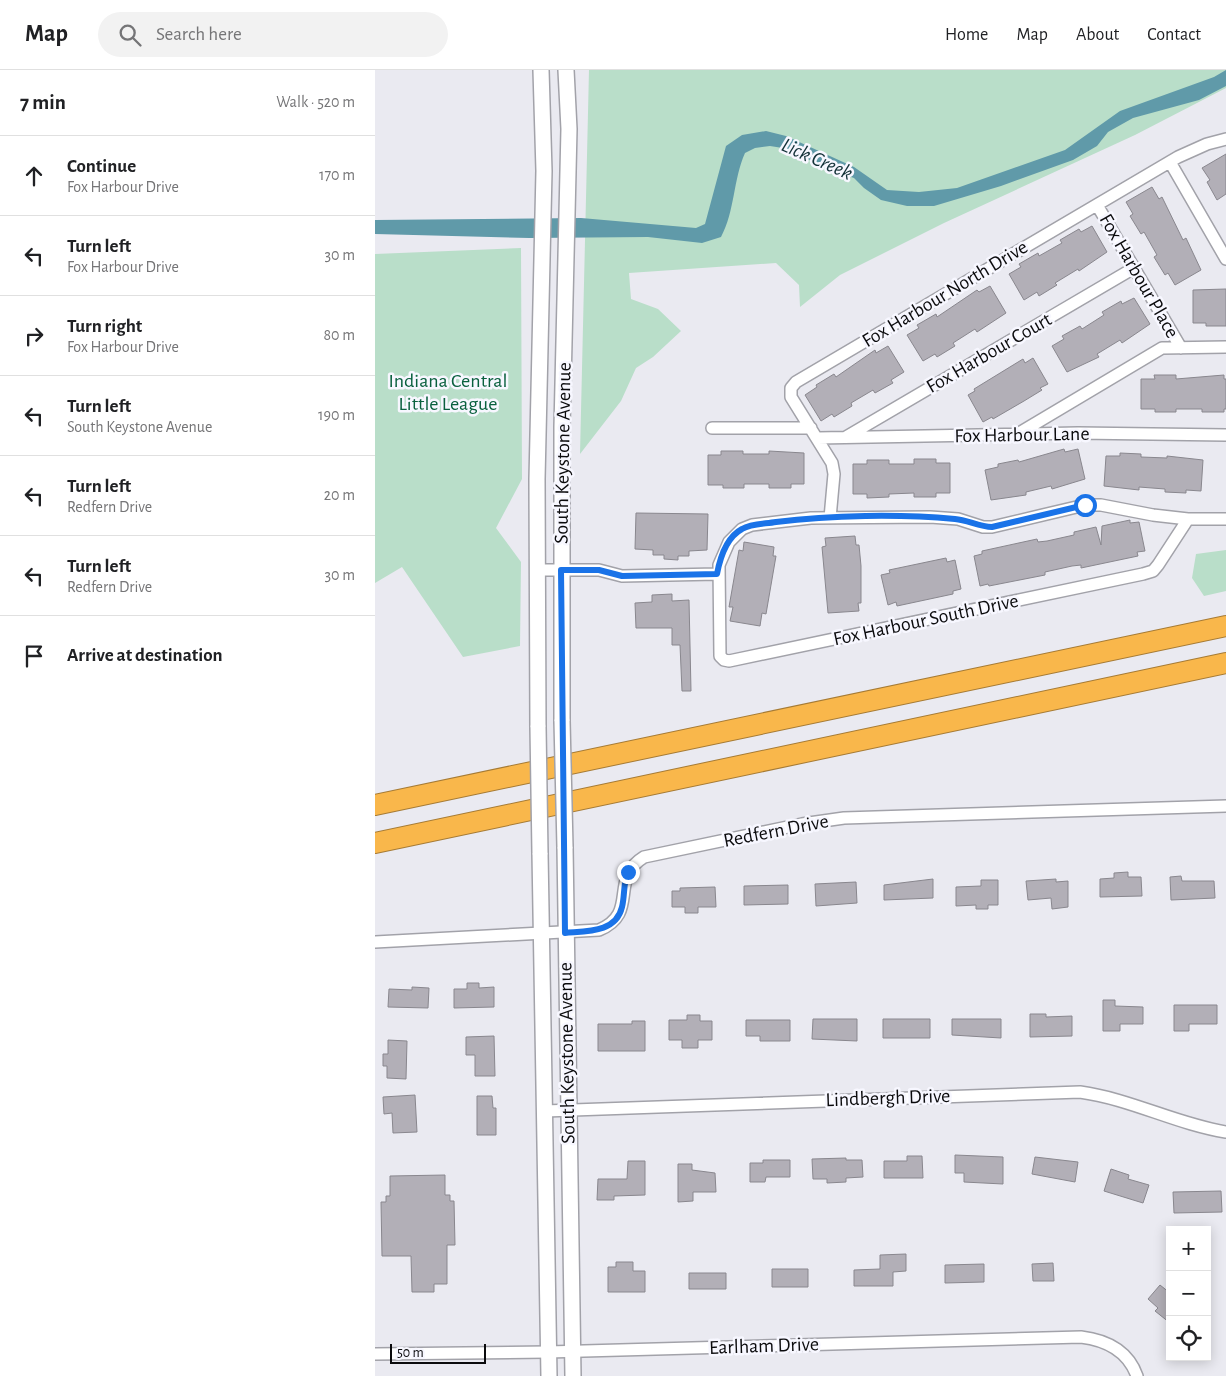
<!DOCTYPE html>
<html lang="en">
<head>
<meta charset="utf-8">
<style>
  :root { --surface:#fff; --page:#f2f2f2; --text:#202124; --muted:#757577; --line:#e0e0e0 }
  body { margin:0; font-family:"Alegreya Sans",sans-serif; background:var(--page); color:var(--text) }
  .controls { position:absolute; right:15px; bottom:15px; display:grid; overflow:hidden; border-radius:0px; box-shadow:0 2px 12px #0003 }
  .controls button { width:45px; height:45px; display:grid; place-items:center; padding:0; border:0; border-bottom:1px solid var(--line); background:var(--surface); color:var(--text); font:25px sans-serif }
  .scale { position:absolute; left:15px; bottom:12px; width:96px; box-sizing:border-box; padding-left:5px; border:2px solid #0b0b0d; border-top:0; font-size:14px; line-height:18px; white-space:nowrap; color:#0b0b0d; -webkit-text-stroke:4px #f7f7ff; paint-order:stroke }
  .stop { position:absolute; width:15px; height:15px; margin:-11px; border:4px solid #1a73e8; border-radius:50%; background:#fff }
  .stop.end { background:#1a73e8; border-color:#fff; box-shadow:0 1px 5px #0008 }
  .list { margin:0; padding:0; list-style:none }
  h2 { display:flex; justify-content:space-between; align-items:center; height:65px; margin:0; padding:0 20px; font-size:21px }
  h2 small { font-size:16px; font-weight:400; color:var(--muted) }
  .list li { display:grid; grid-template-columns:32px 1fr auto; gap:15px; align-items:center; box-sizing:border-box; height:80px; padding:0 20px; border-top:1px solid var(--line) }
  .list b { display:block; font-size:19px; white-space:nowrap }
  .list p { margin:0; font-size:16px; white-space:nowrap; color:var(--muted) }
  .list em { font-size:16px; font-style:normal; color:var(--muted) }
  .icon { flex:none; width:28px; height:28px; fill:none; stroke:currentColor; stroke-width:2; stroke-linecap:round; stroke-linejoin:round }
  .map { position:relative; flex:none; width:851px; height:1306px; overflow:hidden }
  header { display:flex; align-items:center; gap:30px; box-sizing:border-box; height:70px; padding:0 25px; background:var(--surface); border-bottom:1px solid var(--line) }
  header strong { font-size:24px }
  nav { display:flex; gap:28px; margin-inline-start:auto; font-size:18px }
  .search { width:350px; height:45px; background:var(--page); display:flex; align-items:center; gap:12px; box-sizing:border-box; padding:0 18px; border-radius:28px; color:var(--muted); font-size:19px }
  main { display:flex }
  aside { flex:1; background:var(--surface) }
  .map>svg:first-child { display:block }
</style>
</head>
<body>
<header>
<strong>Map</strong>
<div class="search"><svg class="icon" aria-label="search" viewBox="0 0 24 24"><circle cx="10" cy="10" r="6"/><path d="M15 15l6 6"/></svg>Search here</div>
<nav><a>Home</a><a>Map</a><a>About</a><a>Contact</a></nav>
</header>
<main>
<aside>
<h2>7 min<small>Walk · 520 m</small></h2>
<ul class="list">
<li><svg class="icon" aria-label="ahead" viewBox="0 0 24 24"><path d="M12 20V5M6 11l6-6 6 6"/></svg><div><b>Continue</b><p>Fox Harbour Drive</p></div><em>170 m</em></li>
<li><svg class="icon" aria-label="left" viewBox="0 0 24 24"><path d="M17 20v-9H6M10 6l-5 5 5 5"/></svg><div><b>Turn left</b><p>Fox Harbour Drive</p></div><em>30 m</em></li>
<li><svg class="icon" aria-label="right" viewBox="0 0 24 24"><path d="M7 20v-9h11M14 6l5 5-5 5"/></svg><div><b>Turn right</b><p>Fox Harbour Drive</p></div><em>80 m</em></li>
<li><svg class="icon" aria-label="left" viewBox="0 0 24 24"><path d="M17 20v-9H6M10 6l-5 5 5 5"/></svg><div><b>Turn left</b><p>South Keystone Avenue</p></div><em>190 m</em></li>
<li><svg class="icon" aria-label="left" viewBox="0 0 24 24"><path d="M17 20v-9H6M10 6l-5 5 5 5"/></svg><div><b>Turn left</b><p>Redfern Drive</p></div><em>20 m</em></li>
<li><svg class="icon" aria-label="left" viewBox="0 0 24 24"><path d="M17 20v-9H6M10 6l-5 5 5 5"/></svg><div><b>Turn left</b><p>Redfern Drive</p></div><em>30 m</em></li>
<li><svg class="icon" aria-label="arrive" viewBox="0 0 24 24"><path d="M6 21V4h12l-3 4 3 4H6"/></svg><div><b>Arrive at destination</b></div></li>
</ul>
</aside>
<div class="map">
<svg width="851" height="1306" viewBox="0 0 851 1306">
  <rect width="100%" height="100%" fill="#eaeaf1"/>
  <path fill="#b9dec9" d="M 214,0 L 851,0 L 851,18 L 760,65 L 569,153 L 465,205 L 425,237 L 424,215 L 401,193 L 254,203 L 256,229 L 283,239 L 306,261 L 278,287 L 261,298 L 246,331 L 205,384 Z
    M 146,178 L 147,409 L 121,458 L 146,492 L 145,576 L 88,587 L 27,497 L 0,513 L 0,184 Z
    M 851,480 L 851,521 L 829,526 L 817,508 L 821,484 Z"/>
  <path fill="#609aa9" d="M 851,0 L 851,16 L 824,30 L 758,48 L 733,62 L 722,76 L 698,90 L 626,116 L 559,136 L 532,136 L 506,130 L 489,118 L 479,108 L 450,98 L 414,79 L 395,76 L 380,78 L 370,83 C 358,110 360,141 346,167 L 327,173 L 273,167 L 154,168 L 0,164 L 0,150 L 206,148 L 321,158 L 330,154 L 351,76 L 367,65 L 391,61 L 411,66 L 479,97 L 512,120 L 544,122 L 582,118 L 690,80 L 745,41 L 839,7 Z"/>
  <path fill="#b2afb7" stroke="#89878e" d="M 851,84 L 851,124 L 842,130 L 832,112 L 835,110 L 827,98 Z
    M 777,117 L 784,129 L 787,127 L 808,170 L 811,168 L 826,200 L 800,215 L 793,203 L 790,205 L 779,187 L 782,185 L 769,162 L 766,164 L 755,146 L 758,144 L 751,132 Z
    M 717,156 L 732,182 L 704,201 L 703,199 L 680,213 L 682,215 L 664,226 L 662,222 L 649,230 L 634,204 L 646,197 L 644,194 L 663,183 L 664,186 L 687,173 L 685,170 L 704,159 L 706,162 Z
    M 615,216 L 631,243 L 602,262 L 600,259 L 578,273 L 580,276 L 562,287 L 560,284 L 548,291 L 532,265 L 544,258 L 542,255 L 561,244 L 562,247 L 602,220 L 604,222 Z
    M 851,219 L 851,256 L 831,256 L 831,253 L 818,253 L 818,220 Z
    M 759,228 L 775,254 L 747,273 L 745,270 L 722,284 L 724,287 L 692,302 L 677,276 L 689,269 L 687,266 L 705,256 L 707,259 L 729,245 L 727,242 L 746,231 L 747,234 Z
    M 513,276 L 529,302 L 516,310 L 518,313 L 500,323 L 498,320 L 476,333 L 477,336 L 459,347 L 457,344 L 446,351 L 430,325 L 442,317 L 441,315 L 459,304 L 461,307 L 500,280 L 501,283 Z
    M 658,288 L 673,314 L 665,318 L 667,320 L 649,331 L 618,349 L 617,347 L 608,352 L 593,325 L 600,321 L 599,319 L 648,289 L 650,293 Z
    M 779,305 L 801,305 L 801,309 L 849,305 L 849,309 L 851,309 L 851,339 L 849,339 L 849,342 L 827,342 L 827,339 L 801,339 L 801,342 L 780,342 L 780,339 L 766,339 L 766,309 L 780,309 Z
    M 689,379 L 690,382 L 703,379 L 710,409 L 677,419 L 676,416 L 651,422 L 651,425 L 616,430 L 610,400 L 623,397 L 623,394 L 643,390 L 644,392 Z
    M 346,381 L 368,381 L 368,384 L 394,384 L 394,381 L 429,383 L 429,414 L 416,414 L 416,418 L 394,418 L 394,414 L 369,414 L 369,418 L 348,418 L 348,415 L 333,415 L 333,385 L 346,385 Z
    M 745,383 L 766,384 L 766,387 L 792,388 L 792,386 L 828,390 L 826,421 L 811,420 L 811,423 L 790,422 L 790,419 L 764,417 L 764,420 L 729,416 L 731,386 L 745,386 Z
    M 539,389 L 561,389 L 561,393 L 575,393 L 575,423 L 561,423 L 561,427 L 539,427 L 539,423 L 514,424 L 514,427 L 492,428 L 492,424 L 478,424 L 478,394 L 492,394 L 492,390 L 514,390 L 514,394 L 539,394 Z
    M 261,443 L 333,444 L 332,480 L 314,481 L 314,486 L 303,486 L 303,490 L 289,489 L 289,485 L 278,485 L 278,480 L 260,479 Z
    M 755,450 L 755,453 L 764,452 L 770,481 L 762,482 L 763,486 L 706,498 L 706,495 L 697,496 L 670,502 L 670,505 L 614,516 L 613,514 L 605,516 L 599,486 L 607,484 L 607,481 L 662,469 L 663,472 L 672,471 L 699,465 L 699,462 L 721,457 L 726,475 L 727,456 Z
    M 480,466 L 481,475 L 484,475 L 486,496 L 486,533 L 483,533 L 484,541 L 453,543 L 447,477 L 451,476 L 450,468 Z
    M 369,472 L 399,477 L 398,486 L 401,486 L 391,544 L 387,543 L 385,556 L 355,551 L 358,537 L 354,537 L 364,480 L 368,481 Z
    M 571,488 L 572,492 L 580,490 L 586,519 L 578,521 L 578,524 L 522,536 L 521,532 L 513,535 L 506,505 L 515,503 L 514,500 Z
    M 297,524 L 297,531 L 314,530 L 316,621 L 307,621 L 305,575 L 297,575 L 297,558 L 261,558 L 260,533 L 277,532 L 277,525 Z
    M 753,802 L 753,807 L 766,807 L 767,826 L 725,827 L 725,809 L 739,808 L 739,803 Z
    M 806,806 L 807,811 L 839,811 L 840,828 L 796,830 L 795,807 Z
    M 558,809 L 558,828 L 509,830 L 509,815 Z
    M 681,809 L 681,812 L 693,811 L 693,837 L 677,839 L 676,828 L 653,830 L 651,811 Z
    M 606,810 L 623,810 L 623,835 L 613,835 L 613,839 L 601,839 L 601,835 L 581,836 L 581,817 L 606,816 Z
    M 481,812 L 482,833 L 441,836 L 440,814 Z
    M 413,815 L 413,834 L 369,835 L 369,816 Z
    M 340,817 L 341,837 L 323,837 L 323,843 L 310,843 L 310,837 L 297,837 L 297,821 L 305,821 L 305,818 Z
    M 92,913 L 104,913 L 104,918 L 119,917 L 119,937 L 79,938 L 79,919 L 92,919 Z
    M 37,917 L 54,918 L 53,938 L 13,937 L 14,919 L 37,920 Z
    M 728,930 L 740,930 L 740,936 L 768,937 L 768,954 L 745,954 L 745,961 L 728,961 Z
    M 799,935 L 842,935 L 842,954 L 814,954 L 814,961 L 799,961 Z
    M 655,944 L 671,944 L 671,947 L 697,946 L 697,966 L 655,967 Z
    M 312,945 L 325,945 L 325,951 L 337,951 L 337,970 L 323,970 L 323,978 L 307,978 L 307,970 L 294,970 L 294,950 L 312,950 Z
    M 438,949 L 482,949 L 482,971 L 437,969 Z
    M 508,949 L 555,949 L 555,968 L 508,968 Z
    M 577,949 L 626,949 L 626,968 L 577,965 Z
    M 371,950 L 415,950 L 415,971 L 385,971 L 385,966 L 371,966 Z
    M 257,951 L 270,951 L 270,981 L 223,981 L 223,954 L 257,954 Z
    M 119,966 L 120,1006 L 100,1006 L 100,985 L 91,985 L 91,967 Z
    M 13,970 L 32,971 L 31,1009 L 12,1008 L 12,996 L 8,996 L 8,984 L 13,984 Z
    M 40,1025 L 42,1062 L 18,1063 L 17,1043 L 9,1044 L 8,1027 Z
    M 102,1026 L 117,1026 L 118,1038 L 121,1038 L 121,1065 L 102,1065 Z
    M 580,1085 L 628,1087 L 628,1114 L 589,1112 L 589,1103 L 580,1103 Z
    M 532,1086 L 547,1086 L 548,1108 L 509,1108 L 509,1091 L 532,1091 Z
    M 660,1087 L 703,1092 L 700,1112 L 657,1104 Z
    M 471,1088 L 471,1090 L 487,1090 L 488,1107 L 471,1108 L 471,1112 L 452,1113 L 452,1109 L 438,1109 L 437,1089 Z
    M 388,1090 L 415,1090 L 415,1107 L 391,1107 L 390,1112 L 375,1112 L 375,1093 L 388,1093 Z
    M 253,1091 L 270,1091 L 270,1125 L 239,1126 L 239,1130 L 222,1130 L 223,1109 L 252,1109 Z
    M 303,1094 L 317,1094 L 317,1100 L 340,1103 L 341,1122 L 318,1122 L 318,1131 L 303,1132 Z
    M 736,1099 L 754,1105 L 753,1109 L 774,1115 L 768,1133 L 729,1121 Z
    M 70,1105 L 70,1125 L 75,1125 L 75,1131 L 79,1131 L 80,1175 L 72,1175 L 72,1214 L 59,1214 L 59,1222 L 37,1222 L 36,1186 L 7,1186 L 6,1132 L 11,1132 L 11,1126 L 15,1126 L 15,1106 Z
    M 846,1121 L 847,1142 L 799,1143 L 798,1122 Z
    M 531,1184 L 531,1201 L 518,1202 L 518,1216 L 479,1216 L 479,1200 L 505,1199 L 505,1185 Z
    M 241,1192 L 258,1192 L 258,1201 L 270,1201 L 270,1222 L 233,1222 L 233,1197 L 241,1197 Z
    M 678,1193 L 679,1211 L 658,1211 L 657,1194 Z
    M 609,1194 L 609,1212 L 570,1213 L 570,1195 Z
    M 397,1199 L 433,1199 L 433,1217 L 397,1217 Z
    M 314,1203 L 351,1203 L 351,1219 L 314,1219 Z
    M 785,1215 L 795,1223 L 795,1253 L 780,1241 L 783,1238 L 773,1229 Z"/>
  <g fill="none" stroke-linecap="round" stroke-linejoin="round">
    <g stroke="#a2a2a9" stroke-width="14">
      <path id="street" d="M 795,92 L 851,189
        M 722,135 L 806,278
        M 337,358 L 436,358
        M 641,365 L 787,278 L 851,277
        M 471,367 L 759,198
        M 443,368 L 703,363 L 851,365
        M 455,448 L 459,404 L 457,393 L 416,327 L 416,318 L 421,312 L 803,87 L 832,74 L 851,69
        M 813,449 L 783,495 L 778,501 L 768,504 L 354,591 L 349,590 L 345,586 L 344,495 L 354,472 L 367,459 L 377,455 L 436,448 L 555,447 L 583,449 L 608,457 L 617,457 L 710,435 L 726,435 L 778,445 L 813,449 L 851,449
        M 161,500 L 224,500 L 247,506 L 342,504
        M 0,872 L 224,860 C 265,843 233,809 269,787 L 427,754 L 469,748 L 851,736
        M 170,1041 L 705,1022 C 756,1029 801,1054 851,1062
        M 0,1284 L 173,1282 L 706,1267 C 731,1270 753,1281 762,1306"/>
    </g>
    <g stroke="#a2a2a9" stroke-width="18">
      <path id="secondary" d="M 187,651 L 187,357 L 194,59 L 191,0
        M 163,657 L 162,409 L 169,101 L 166,0
        M 190,777 L 198,1306
        M 165,783 L 174,1306"/>
    </g>
    <g stroke="#a67b35" stroke-width="22">
      <path id="highway" d="M 0,735 L 851,556
        M 0,773 L 851,593"/>
    </g>
    <use href="#street" stroke="#fff" stroke-width="11"/>
    <use href="#secondary" stroke="#fff" stroke-width="15"/>
    <use href="#highway" stroke="#f9b74b" stroke-width="20"/>
    <g stroke="#a2a2a9" stroke-width="18" stroke-linecap="butt">
      <path id="secondary-bridge" d="M 187,651 L 190,777
        M 163,657 L 165,783"/>
    </g>
    <use href="#secondary-bridge" stroke="#fff" stroke-width="15"/>
  </g>
  <g fill="none" stroke-linecap="round" stroke-linejoin="round">
    <path stroke="#1a73e8" stroke-width="6" d="M 253,802 C 248,813 250,825 247,837 C 241,863 211,861 190,863 L 186,500 L 224,500 L 247,506 L 342,504 C 345,488 352,467 367,459 C 377,453 390,454 401,452 C 456,445 525,444 580,449 C 593,450 604,457 617,457 L 710,435"/>
  </g>
  <g text-anchor="middle" dominant-baseline="central" stroke-width="5" stroke-linejoin="round" paint-order="stroke">
    <g font-size="20" fill="#0b0b0d" stroke="#f7f7ff">
      <text transform="translate(764 206) rotate(60)">Fox Harbour Place</text>
      <text transform="translate(570 224) rotate(-31)">Fox Harbour North Drive</text>
      <text transform="translate(614 283) rotate(-30)">Fox Harbour Court</text>
      <text transform="translate(647 365) rotate(-1)">Fox Harbour Lane</text>
      <text transform="translate(188 383) rotate(-89)">South Keystone Avenue</text>
      <text transform="translate(551 550) rotate(-12)">Fox Harbour South Drive</text>
      <text transform="translate(401 761) rotate(-11)">Redfern Drive</text>
      <text transform="translate(192 983) rotate(-91)">South Keystone Avenue</text>
      <text transform="translate(513 1028) rotate(-2)">Lindbergh Drive</text>
      <text transform="translate(389 1276) rotate(-2)">Earlham Drive</text>
    </g>
    <g font-size="20" fill="#09603e" stroke="#f7f7ff">
      <text x="73" y="311">Indiana Central<tspan x="73" dy="23">Little League</tspan></text>
    </g>
    <g font-size="21" font-style="italic" fill="#133138" stroke="#f7f7ff">
      <text transform="translate(442 89) rotate(24)">Lick Creek</text>
    </g>
  </g>
</svg>
<div class="controls">
<button>+</button>
<button>−</button>
<button><svg class="icon" aria-label="locate" viewBox="0 0 24 24"><circle cx="12" cy="12" r="6"/><path d="M12 2v4M12 18v4M2 12h4M18 12h4"/></svg></button>
</div>
<div class="scale">50 m</div>
<div class="stop" style="left:710px;top:435px"></div>
<div class="stop end" style="left:253px;top:802px"></div>
</div>
</main>
</body>
</html>
